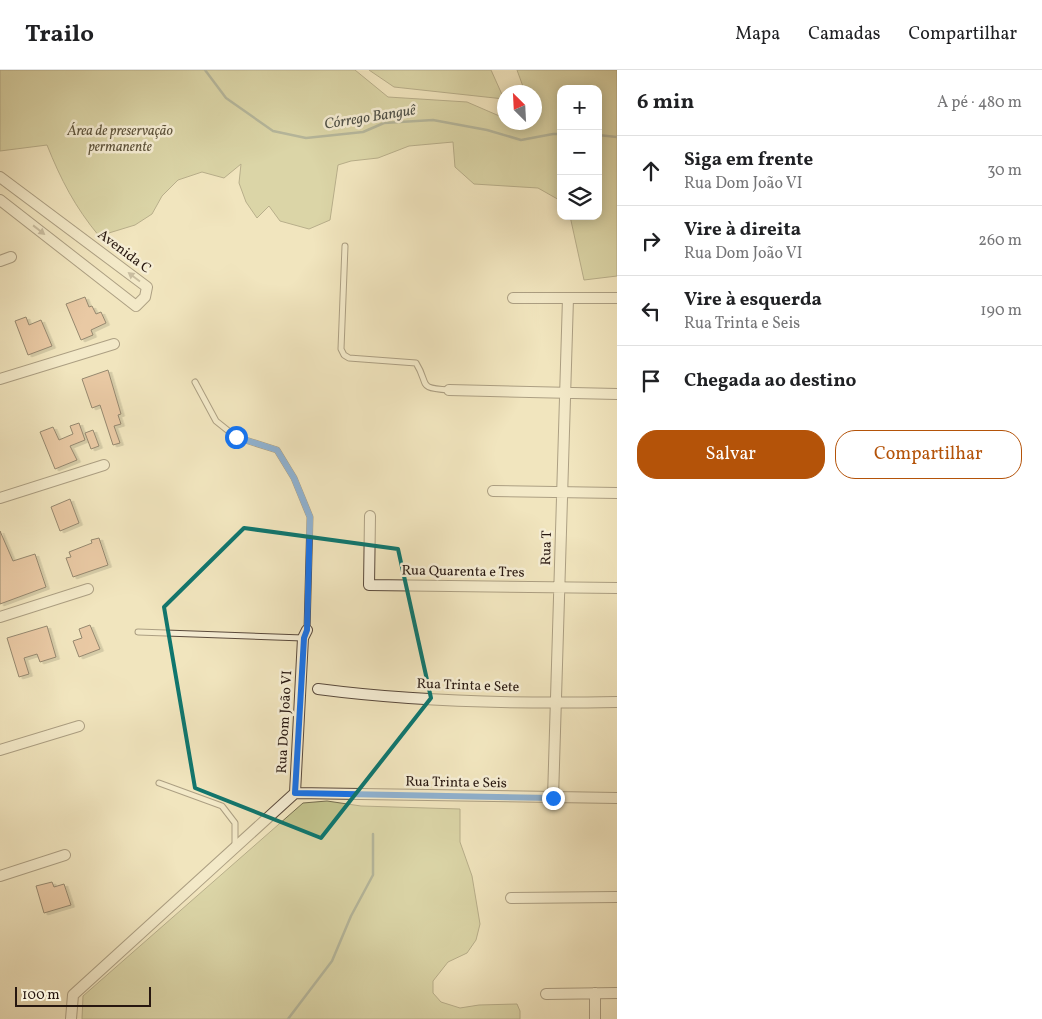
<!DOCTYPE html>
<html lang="pt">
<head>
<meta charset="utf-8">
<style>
  :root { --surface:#fff; --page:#f6f6f6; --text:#202124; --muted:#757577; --line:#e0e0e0; --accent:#b45309 }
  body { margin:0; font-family:Vollkorn,serif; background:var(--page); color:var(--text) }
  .controls { position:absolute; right:15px; top:15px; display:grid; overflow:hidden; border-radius:10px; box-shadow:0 2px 12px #0003 }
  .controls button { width:45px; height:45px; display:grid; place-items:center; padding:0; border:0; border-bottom:1px solid var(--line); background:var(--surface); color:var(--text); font:25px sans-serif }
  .compass { position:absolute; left:497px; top:15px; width:45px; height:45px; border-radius:50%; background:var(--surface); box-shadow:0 2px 12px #0003; rotate:336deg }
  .scale { position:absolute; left:15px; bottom:12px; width:136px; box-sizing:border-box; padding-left:5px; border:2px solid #271710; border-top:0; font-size:14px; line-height:18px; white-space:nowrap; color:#271710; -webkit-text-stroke:4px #f6eed5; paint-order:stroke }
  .stop { position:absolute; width:15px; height:15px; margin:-11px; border:4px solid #1a73e8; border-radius:50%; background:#fff }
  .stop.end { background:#1a73e8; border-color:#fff; box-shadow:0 1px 5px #0008 }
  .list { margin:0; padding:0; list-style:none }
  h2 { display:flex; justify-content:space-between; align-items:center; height:65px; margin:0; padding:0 20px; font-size:21px }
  h2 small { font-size:16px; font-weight:400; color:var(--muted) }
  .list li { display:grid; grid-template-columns:32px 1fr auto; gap:15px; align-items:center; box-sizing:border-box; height:70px; padding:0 20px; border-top:1px solid var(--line) }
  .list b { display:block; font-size:19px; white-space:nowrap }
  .list p { margin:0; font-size:16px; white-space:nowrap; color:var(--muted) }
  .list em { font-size:16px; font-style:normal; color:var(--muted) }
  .actions { display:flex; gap:10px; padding:15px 20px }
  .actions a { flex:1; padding:11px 0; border:1px solid var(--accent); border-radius:20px; text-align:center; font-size:18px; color:var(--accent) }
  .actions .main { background:var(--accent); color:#fff }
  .icon { flex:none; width:28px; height:28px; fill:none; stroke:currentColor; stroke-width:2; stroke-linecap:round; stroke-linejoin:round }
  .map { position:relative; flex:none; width:617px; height:949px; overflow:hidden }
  header { display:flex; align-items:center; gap:30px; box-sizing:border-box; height:70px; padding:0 25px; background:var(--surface); border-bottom:1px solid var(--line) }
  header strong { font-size:24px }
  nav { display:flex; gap:28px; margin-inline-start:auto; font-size:18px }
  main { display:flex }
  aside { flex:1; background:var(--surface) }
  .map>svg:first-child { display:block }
</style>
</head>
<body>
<header>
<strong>Trailo</strong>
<nav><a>Mapa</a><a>Camadas</a><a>Compartilhar</a></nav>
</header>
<main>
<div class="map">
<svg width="617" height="949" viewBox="0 0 617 949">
  <defs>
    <filter id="shadow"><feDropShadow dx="3.5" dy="2" stdDeviation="0" flood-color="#0004"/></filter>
  </defs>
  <rect width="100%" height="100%" fill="#f1e5be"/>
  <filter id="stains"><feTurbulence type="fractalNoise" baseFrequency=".004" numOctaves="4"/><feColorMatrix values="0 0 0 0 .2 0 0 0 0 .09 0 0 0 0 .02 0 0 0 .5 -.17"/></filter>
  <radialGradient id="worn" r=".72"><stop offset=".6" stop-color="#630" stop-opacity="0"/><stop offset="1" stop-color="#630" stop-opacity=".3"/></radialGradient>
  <path fill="#c2c28c" stroke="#746c4e" d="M 0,0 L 355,0 L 388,27 L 467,32 L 504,48 L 504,52 L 534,52 L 534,22 L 525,22 L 517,0 L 617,0 L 617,206 L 584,210 L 570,146 L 598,146 L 598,19 L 561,19 L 561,131 L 538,118 L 474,114 L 455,97 L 453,72 L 409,76 L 378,88 L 351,91 L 338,95 L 330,150 L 309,159 L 280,151 L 269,136 L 257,148 L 246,132 L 239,113 L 241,94 L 224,108 L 202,102 L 178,110 L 162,126 L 152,144 L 135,155 L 99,166 C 75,137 61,110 47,75 L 0,81 Z
    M 369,0 L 491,0 L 504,29 L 394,17 Z
    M 327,731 L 361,736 L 460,739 L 460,772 L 472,806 L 480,854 L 476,870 L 467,883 L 448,892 L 433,911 L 433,923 L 441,932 L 460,938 L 479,935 L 517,934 L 520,941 L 520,949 L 82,949 L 83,926 L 303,733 Z"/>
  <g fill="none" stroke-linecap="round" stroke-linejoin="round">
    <path stroke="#6d7c72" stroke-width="2.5" d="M 205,0 L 226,28 L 273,61 L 306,68 L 363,62 L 384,53 L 433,50 L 487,60 L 521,70 L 553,64 L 561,64
      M 598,65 L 617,67
      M 288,949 L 332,891 L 351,846 L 373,805 L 373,764"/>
  </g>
  <path fill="#e1a785" stroke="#271710" filter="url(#shadow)" d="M 85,227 L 89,237 L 92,236 L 96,244 L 101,242 L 106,253 L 91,260 L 93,265 L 81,270 L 66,234 Z
    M 26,247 L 29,255 L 41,250 L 52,276 L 28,285 L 15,251 Z
    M 108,300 L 121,344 L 118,345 L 121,354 L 114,356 L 120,373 L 113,375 L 100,335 L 92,338 L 82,309 Z
    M 79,353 L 85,370 L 70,376 L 77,390 L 55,399 L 40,362 L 53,357 L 59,370 L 73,364 L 70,356 Z
    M 93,360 L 99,376 L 91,379 L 85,363 Z
    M 70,429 L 79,453 L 60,461 L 51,437 Z
    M 0,461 L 13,491 L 35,484 L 46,517 L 0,534 Z
    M 99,468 L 108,495 L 73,507 L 66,488 L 71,487 L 69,482 L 92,473 L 91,470 Z
    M 90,555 L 100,579 L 79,587 L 73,571 L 82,568 L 79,559 Z
    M 47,556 L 56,587 L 40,592 L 37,584 L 24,588 L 29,604 L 19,607 L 7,568 Z
    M 52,812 L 54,817 L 64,814 L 71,835 L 44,843 L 36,816 Z"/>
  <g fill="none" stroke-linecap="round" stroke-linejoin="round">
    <g stroke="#5a4a3c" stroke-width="7">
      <path id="service" d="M 345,176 L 341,279 L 344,285 L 349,288 L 416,293 C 430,315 416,318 449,320
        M 195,312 L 216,351 L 236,367 L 277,380 L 294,408 L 310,447 L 307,560
        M 138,562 L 303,568
        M 159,713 L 222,736 L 235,753 L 235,777"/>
    </g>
    <g stroke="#5a4a3c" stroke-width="12">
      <path id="minor" d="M 0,107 L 147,217 L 145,227 L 136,236 L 0,130
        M 0,191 L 11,187
        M 513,228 L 617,228
        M 0,309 L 114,274
        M 449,320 L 617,324
        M 493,421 L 617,423
        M 0,428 L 104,395
        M 370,446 L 369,515 L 617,518
        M 0,547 L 88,519
        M 318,619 C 417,632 518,634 617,632
        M 0,680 L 79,656
        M 295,723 L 617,728
        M 553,728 L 568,228
        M 0,806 L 65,785
        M 511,828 L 617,827
        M 595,923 L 595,949
        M 546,924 L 617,923
        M 71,949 L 73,925 L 295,723 L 303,568 L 307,560"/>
    </g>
    <use href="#service" stroke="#f6eed5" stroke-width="5"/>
    <use href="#minor" stroke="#f6eed5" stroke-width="10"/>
  </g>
  <defs><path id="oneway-solid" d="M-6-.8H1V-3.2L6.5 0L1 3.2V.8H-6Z" transform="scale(1.25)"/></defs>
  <g fill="#998d7c">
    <use href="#oneway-solid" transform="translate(39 160) rotate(38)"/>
    <use href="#oneway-solid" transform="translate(134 207) rotate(-143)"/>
  </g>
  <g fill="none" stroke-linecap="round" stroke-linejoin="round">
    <path stroke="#1a73e8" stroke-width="6" d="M 236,367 L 277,380 L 294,408 L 310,447 L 307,560 L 304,568 L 295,723 L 553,728"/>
  </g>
  <path d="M0 0H617V949H0ZM 244,458 L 398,479 L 431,628 L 321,768 L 195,718 L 164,537 Z" fill="#f1e5be" fill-opacity=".55" fill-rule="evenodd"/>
  <path fill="none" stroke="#0f766e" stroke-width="4" stroke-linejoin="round" d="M 244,458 L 398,479 L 431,628 L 321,768 L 195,718 L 164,537 Z"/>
  <g text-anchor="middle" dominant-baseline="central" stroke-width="5" stroke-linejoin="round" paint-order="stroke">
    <g font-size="14" font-style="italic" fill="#5d533b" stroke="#f6eed5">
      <text x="120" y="61">Área de preservação<tspan x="120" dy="16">permanente</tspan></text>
    </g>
    <g font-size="14" fill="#271710" stroke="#f6eed5">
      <text transform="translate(124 182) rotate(37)">Avenida C</text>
      <text transform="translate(547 478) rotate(-88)">Rua T</text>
      <text transform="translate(463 502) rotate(1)">Rua Quarenta e Tres</text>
      <text transform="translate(468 616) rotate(2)">Rua Trinta e Sete</text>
      <text transform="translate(285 652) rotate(-87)">Rua Dom João VI</text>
      <text transform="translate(456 713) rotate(1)">Rua Trinta e Seis</text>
    </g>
    <g font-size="15" font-style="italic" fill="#505249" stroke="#f6eed5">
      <text transform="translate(370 48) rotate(-9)">Córrego Banguê</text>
    </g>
  </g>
  <rect width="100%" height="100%" filter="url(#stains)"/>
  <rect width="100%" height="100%" fill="url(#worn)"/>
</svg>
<div class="controls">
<button>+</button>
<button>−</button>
<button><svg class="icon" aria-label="layers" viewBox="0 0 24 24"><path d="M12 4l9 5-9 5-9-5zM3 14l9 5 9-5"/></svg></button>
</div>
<svg class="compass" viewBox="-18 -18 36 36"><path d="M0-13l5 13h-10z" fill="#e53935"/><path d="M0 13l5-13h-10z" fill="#757577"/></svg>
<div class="scale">100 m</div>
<div class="stop" style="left:236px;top:367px"></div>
<div class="stop end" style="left:553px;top:728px"></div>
</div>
<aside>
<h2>6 min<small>A pé · 480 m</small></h2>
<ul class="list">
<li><svg class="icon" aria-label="ahead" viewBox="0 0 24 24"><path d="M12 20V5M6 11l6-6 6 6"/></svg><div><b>Siga em frente</b><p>Rua Dom João VI</p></div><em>30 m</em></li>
<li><svg class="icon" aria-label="right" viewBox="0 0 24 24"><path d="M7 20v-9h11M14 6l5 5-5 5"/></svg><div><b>Vire à direita</b><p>Rua Dom João VI</p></div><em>260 m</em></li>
<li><svg class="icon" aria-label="left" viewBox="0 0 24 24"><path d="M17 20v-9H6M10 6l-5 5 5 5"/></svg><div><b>Vire à esquerda</b><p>Rua Trinta e Seis</p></div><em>190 m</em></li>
<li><svg class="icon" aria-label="arrive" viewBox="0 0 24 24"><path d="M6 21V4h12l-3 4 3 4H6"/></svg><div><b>Chegada ao destino</b></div></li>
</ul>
<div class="actions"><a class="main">Salvar</a><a>Compartilhar</a></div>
</aside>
</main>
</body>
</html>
